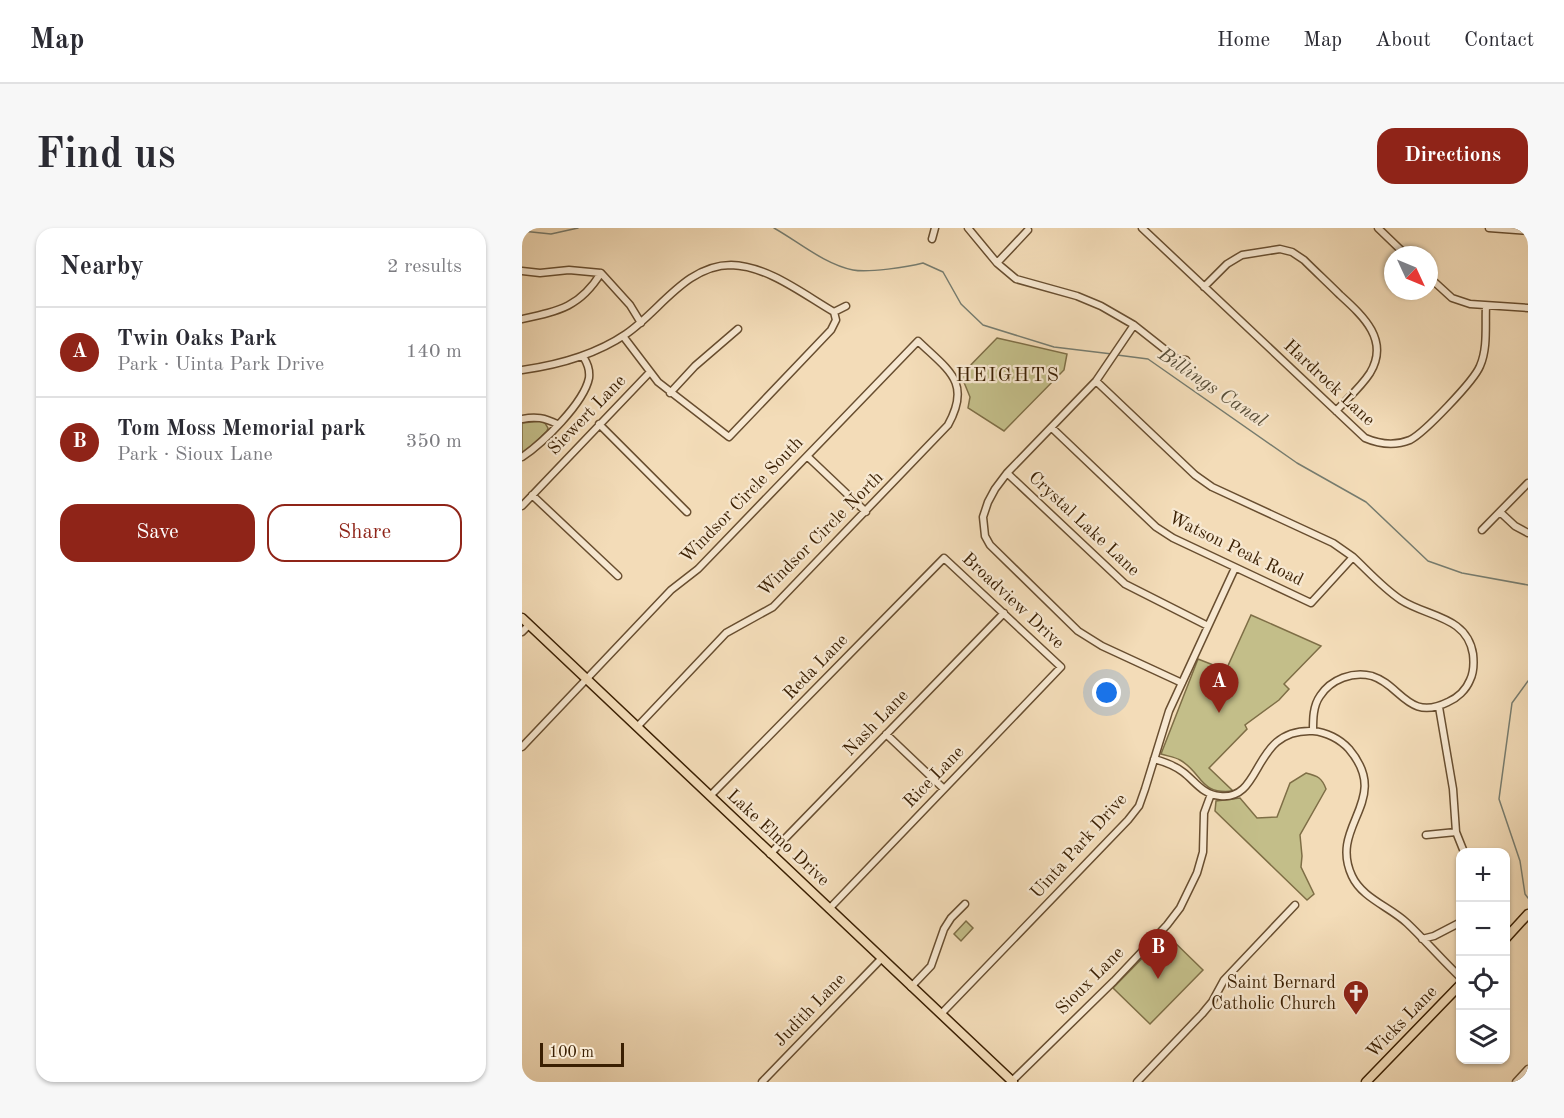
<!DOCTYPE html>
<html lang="en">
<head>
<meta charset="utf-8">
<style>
  :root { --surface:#fff; --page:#f7f7f7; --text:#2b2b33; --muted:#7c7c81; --line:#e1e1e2; --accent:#8f2418 }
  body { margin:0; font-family:"Old Standard TT",serif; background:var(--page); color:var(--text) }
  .controls { position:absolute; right:18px; bottom:18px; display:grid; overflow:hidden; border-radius:12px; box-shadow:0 2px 4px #0004 }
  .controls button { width:54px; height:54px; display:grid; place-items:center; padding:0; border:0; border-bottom:2px solid var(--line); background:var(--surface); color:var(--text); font:30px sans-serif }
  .compass { position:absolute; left:862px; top:18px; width:54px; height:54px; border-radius:50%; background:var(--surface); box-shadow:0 2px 4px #0004; rotate:134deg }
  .scale { position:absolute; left:18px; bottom:15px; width:84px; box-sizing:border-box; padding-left:6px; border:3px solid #3a1f02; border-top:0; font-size:16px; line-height:21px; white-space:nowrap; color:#3a1f02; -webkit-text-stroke:4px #f7e8d1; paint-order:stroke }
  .you { position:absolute; left:585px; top:465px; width:21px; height:21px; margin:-15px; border:4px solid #fff; border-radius:50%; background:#1a73e8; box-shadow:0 0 0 9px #1a73e833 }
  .badge { display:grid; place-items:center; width:39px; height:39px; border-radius:50%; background:var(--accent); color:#fff; font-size:20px; font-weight:700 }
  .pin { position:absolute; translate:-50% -50px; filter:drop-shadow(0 2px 3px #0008) }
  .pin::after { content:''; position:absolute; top:32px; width:21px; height:18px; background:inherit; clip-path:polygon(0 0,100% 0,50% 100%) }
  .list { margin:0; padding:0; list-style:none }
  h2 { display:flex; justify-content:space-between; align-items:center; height:78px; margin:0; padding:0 24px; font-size:26px }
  h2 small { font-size:20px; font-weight:400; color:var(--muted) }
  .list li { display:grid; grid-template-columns:39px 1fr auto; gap:18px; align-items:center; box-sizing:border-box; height:90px; padding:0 24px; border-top:2px solid var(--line) }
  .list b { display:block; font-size:22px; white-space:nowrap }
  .list p { margin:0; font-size:20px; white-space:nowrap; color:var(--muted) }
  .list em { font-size:20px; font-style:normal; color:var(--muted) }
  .actions { display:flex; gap:12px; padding:18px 24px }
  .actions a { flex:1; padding:14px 0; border:2px solid var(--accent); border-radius:18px; text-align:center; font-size:21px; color:var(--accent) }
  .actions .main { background:var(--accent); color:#fff }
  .icon { flex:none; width:33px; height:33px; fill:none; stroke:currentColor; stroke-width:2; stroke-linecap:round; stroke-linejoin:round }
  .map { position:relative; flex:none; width:1006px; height:854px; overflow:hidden; border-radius:18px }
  header { display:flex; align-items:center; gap:36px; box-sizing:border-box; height:84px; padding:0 30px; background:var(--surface); border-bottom:2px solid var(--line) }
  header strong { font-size:28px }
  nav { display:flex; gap:33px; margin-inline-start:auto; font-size:21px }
  .intro { display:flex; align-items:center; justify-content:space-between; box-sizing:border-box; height:144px; padding:0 36px }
  h1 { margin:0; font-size:42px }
  .button { padding:15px 27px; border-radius:18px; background:var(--accent); color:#fff; font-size:21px; font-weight:700 }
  main { display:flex; gap:36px; padding:0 36px }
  aside { flex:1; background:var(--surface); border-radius:18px; box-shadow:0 2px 4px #0004 }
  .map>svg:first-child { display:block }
</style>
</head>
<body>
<header>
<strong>Map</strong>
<nav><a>Home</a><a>Map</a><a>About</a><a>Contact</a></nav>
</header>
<div class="intro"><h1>Find us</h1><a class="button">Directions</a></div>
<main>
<aside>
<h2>Nearby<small>2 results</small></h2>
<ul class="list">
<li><span class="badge">A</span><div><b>Twin Oaks Park</b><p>Park · Uinta Park Drive</p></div><em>140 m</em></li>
<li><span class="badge">B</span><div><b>Tom Moss Memorial park</b><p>Park · Sioux Lane</p></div><em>350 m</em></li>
</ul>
<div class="actions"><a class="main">Save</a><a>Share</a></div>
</aside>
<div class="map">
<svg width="1006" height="854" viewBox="0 0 1006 854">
  <rect width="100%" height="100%" fill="#f3dcb8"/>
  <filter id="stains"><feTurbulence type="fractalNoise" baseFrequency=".00333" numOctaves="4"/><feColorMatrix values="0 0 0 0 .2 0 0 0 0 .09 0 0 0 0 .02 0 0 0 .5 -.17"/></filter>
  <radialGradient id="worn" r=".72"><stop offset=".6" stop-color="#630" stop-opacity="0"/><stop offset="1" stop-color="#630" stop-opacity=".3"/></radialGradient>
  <path fill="#c3be89" stroke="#7e6e46" stroke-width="1.5" d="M 475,110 L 545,126 L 542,142 L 482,203 L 446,180 L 448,169 L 439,147 Z
    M 19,193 L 23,195 L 26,200 L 25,203 L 0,227 L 0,195 Z
    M 729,387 L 799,418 L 762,456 L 767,461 L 757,472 L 723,497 L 725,501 L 687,540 L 711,563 C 677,567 681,545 658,532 C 653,529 645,528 639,526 L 676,431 L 704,442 Z
    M 784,545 C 796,548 800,550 804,561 L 778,607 L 780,628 L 779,639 L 792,666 L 785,672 L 693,583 L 694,573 L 718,570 L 735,590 L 755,589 L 768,555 Z
    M 444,693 L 451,700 L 439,713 L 432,706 Z
    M 644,706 L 681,742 L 628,796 L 591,760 Z"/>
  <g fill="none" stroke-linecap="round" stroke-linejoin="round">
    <path stroke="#767c6f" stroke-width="1.5" d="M 252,0 C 277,14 302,36 331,42 C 346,45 386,39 401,35 L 421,44 L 439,76 L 461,97 L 532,119 L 590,126
      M 0,3 L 29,6 L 56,0
      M 595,127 L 626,131 L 775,235 L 844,274 L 906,333 L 940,345 L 1006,357
      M 1006,453 L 990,475 L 977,571 L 998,633 L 1003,666 L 1006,670"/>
    <g stroke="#684e30" stroke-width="9">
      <path id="minor" d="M 446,0 L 475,35 L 494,51 L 555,68 L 579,78 L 612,97 L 655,131 L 664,132
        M 620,0 L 843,210 C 857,216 873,218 888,212 C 902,205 952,153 958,138 C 966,120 963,97 964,78
        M 856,0 L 884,27
        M 967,0 L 1006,3
        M 410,11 L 413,0
        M 475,35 L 506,2
        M 0,43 L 18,45 L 47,42 L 79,45 L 108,77 L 119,95
        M 907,49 L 930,70 L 948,76 L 1006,80
        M 682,59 L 705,36 L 720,27 L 758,21 L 770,24 L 782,32 C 794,44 806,55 818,67 C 841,88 868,112 848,145 C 839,159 825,171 814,183
        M 312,84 L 324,78
        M 0,91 C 37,83 58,79 79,45
        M 612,97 L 574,153 L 485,245 L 473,261 L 466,274 L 461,289 L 463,308 L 468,317 L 556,403 L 580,418 L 660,455
        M 101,108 L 136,154 L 207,209 L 309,102 L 314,92 L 312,84
        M 0,142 C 36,137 73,127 104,106 C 137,84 164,37 209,37 C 246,38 281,66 312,84
        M 574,153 L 673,247 L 690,259 L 811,315 L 831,329
        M 148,165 L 173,138 L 216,101
        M 0,191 C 14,188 23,190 35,196
        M 77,196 L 165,284
        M 530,200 L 634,299 L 651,310 L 789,375 L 831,329 C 847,344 861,360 879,372 C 905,389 945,388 951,426 C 952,435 952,444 948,452 C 944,462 935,470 926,474 C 886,494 879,457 850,448 C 831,443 809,451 798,468 C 791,478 791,491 791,503
        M 285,228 L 344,284
        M 0,229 C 21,215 62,175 67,150 C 68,141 65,135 61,128
        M 485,245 L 603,356 L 686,398
        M 10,267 L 96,348
        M 0,278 L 128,144
        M 978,284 L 993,298 L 1006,305
        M 960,302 L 1006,255
        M 0,404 L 7,397
        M 917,479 L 931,561 L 934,604 L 942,624
        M 364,506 L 422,561
        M 0,519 L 149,362 L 176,341 L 396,113 C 426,142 450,154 426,197 L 251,379 L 204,405 L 115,499
        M 632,531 C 643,534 652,537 661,544 C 673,553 681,567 698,568 C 742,573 729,500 791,503 C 804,504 818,511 827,521 C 871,573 806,597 830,648 C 840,670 868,679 885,695 C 903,712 920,732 939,750
        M 188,568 L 422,330 L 539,439 L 307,681
        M 904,607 L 934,604
        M 248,626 L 482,385
        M 900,711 L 912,708 L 939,694
        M 389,759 L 409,738 L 422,701 L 429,690 L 443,676
        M 419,786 L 606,592 L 617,578 L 623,561 L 647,483 L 713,340
        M 240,854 L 359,731
        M 489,854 L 592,753 L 645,697 L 658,680 L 675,645 L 681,624 L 682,585 L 689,566
        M 615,854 L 680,786 L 690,774 L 702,752 L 773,677
        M 994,854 L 1006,841"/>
    </g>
    <g stroke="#3a1f02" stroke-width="11">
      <path id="major" d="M 0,390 L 491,854
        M 984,710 L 1006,686
        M 844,854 L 939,756"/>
    </g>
    <use href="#minor" stroke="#f7e8d1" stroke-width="6"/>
    <use href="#major" stroke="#f3dcb8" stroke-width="8"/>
  </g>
  <defs>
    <g id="church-pin" transform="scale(1.35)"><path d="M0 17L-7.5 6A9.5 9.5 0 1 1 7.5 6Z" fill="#8f2418" stroke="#f7e8d1"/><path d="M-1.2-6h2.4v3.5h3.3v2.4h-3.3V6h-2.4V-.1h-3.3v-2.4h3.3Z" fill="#fff"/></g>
  </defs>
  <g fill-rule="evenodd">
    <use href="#church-pin" x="834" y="765"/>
  </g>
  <g text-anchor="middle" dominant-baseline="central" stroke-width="4.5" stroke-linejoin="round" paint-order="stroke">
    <g font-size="18" fill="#3a1f02" stroke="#f7e8d1">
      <text transform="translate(807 155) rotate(43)">Hardrock Lane</text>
      <text transform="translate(65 187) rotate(-46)">Siewert Lane</text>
      <text transform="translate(220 272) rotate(-46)">Windsor Circle South</text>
      <text transform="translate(562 296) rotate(43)">Crystal Lake Lane</text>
      <text transform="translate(299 306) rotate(-45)">Windsor Circle North</text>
      <text transform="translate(714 321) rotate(26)">Watson Peak Road</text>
      <text transform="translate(491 373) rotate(43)">Broadview Drive</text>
      <text transform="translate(294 439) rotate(-46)">Reda Lane</text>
      <text transform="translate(354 495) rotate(-46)">Nash Lane</text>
      <text transform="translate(412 549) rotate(-46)">Rice Lane</text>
      <text transform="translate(256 610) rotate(43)">Lake Elmo Drive</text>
      <text transform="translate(557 618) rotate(-48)">Uinta Park Drive</text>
      <text transform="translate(568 753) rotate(-45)">Sioux Lane</text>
      <text transform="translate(288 782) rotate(-46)">Judith Lane</text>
      <text transform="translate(880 794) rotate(-46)">Wicks Lane</text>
    </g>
    <g font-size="18" fill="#3a1f02" stroke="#f7e8d1" text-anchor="end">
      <text x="814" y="755">Saint Bernard<tspan x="814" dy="21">Catholic Church</tspan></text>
    </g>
    <g font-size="20" letter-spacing="1.5" fill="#3a1f02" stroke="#f7e8d1">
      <text x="486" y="148">HEIGHTS</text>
    </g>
    <g font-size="20" font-style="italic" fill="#584e38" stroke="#f7e8d1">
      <text transform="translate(690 160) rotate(34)">Billings Canal</text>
    </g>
  </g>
  <rect width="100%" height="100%" filter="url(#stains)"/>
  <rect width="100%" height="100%" fill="url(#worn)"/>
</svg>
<div class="controls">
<button>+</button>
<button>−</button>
<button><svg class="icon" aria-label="locate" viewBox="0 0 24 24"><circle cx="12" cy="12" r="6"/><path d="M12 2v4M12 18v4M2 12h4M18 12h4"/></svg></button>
<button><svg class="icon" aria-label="layers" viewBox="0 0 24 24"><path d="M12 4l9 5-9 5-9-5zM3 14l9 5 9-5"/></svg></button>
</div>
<svg class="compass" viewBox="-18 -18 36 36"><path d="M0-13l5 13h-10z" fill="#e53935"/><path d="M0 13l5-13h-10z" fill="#7c7c81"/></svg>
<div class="scale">100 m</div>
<div class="you"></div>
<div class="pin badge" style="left:697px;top:485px">A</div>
<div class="pin badge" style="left:636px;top:751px">B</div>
</div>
</main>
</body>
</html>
